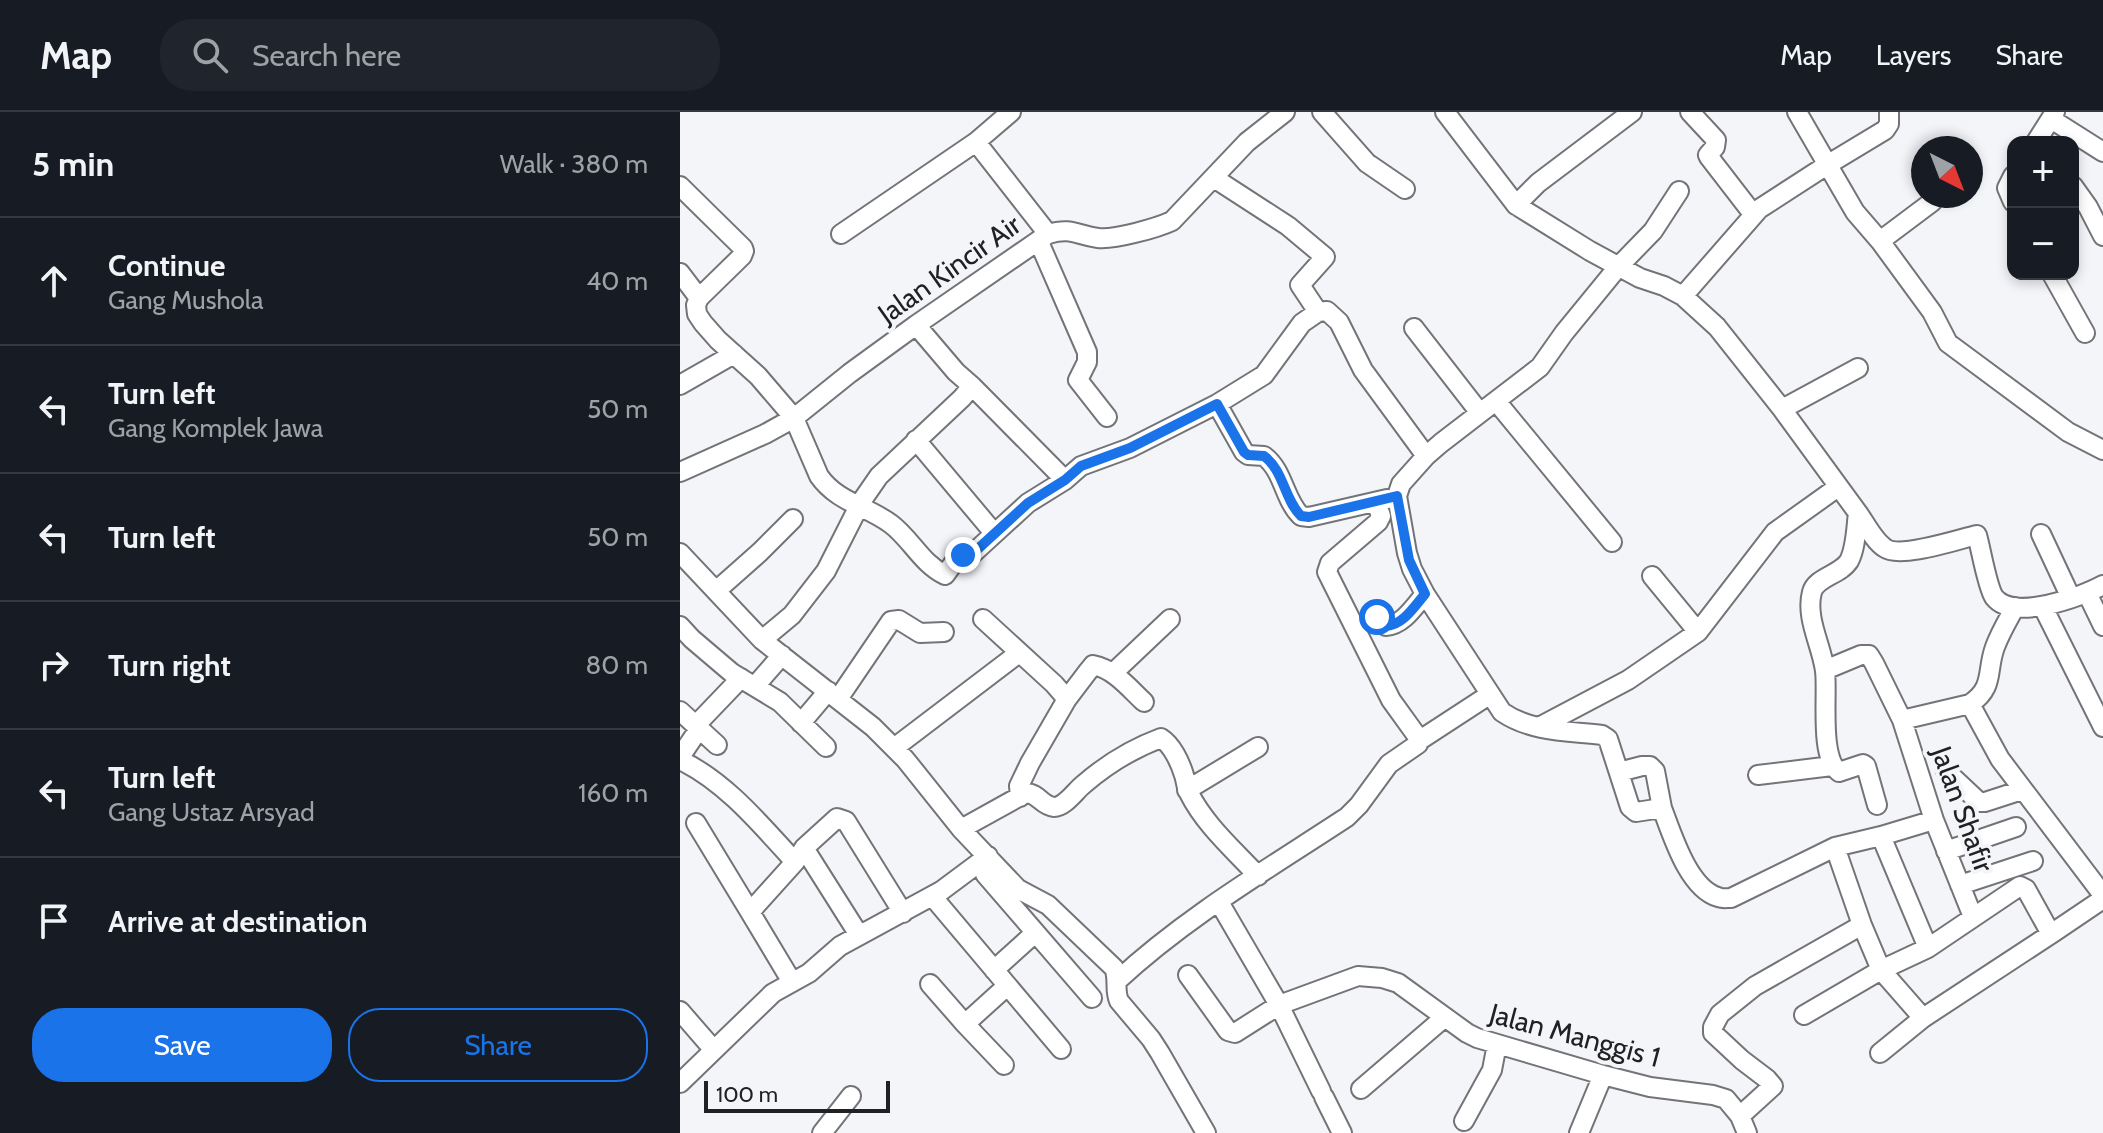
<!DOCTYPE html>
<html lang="en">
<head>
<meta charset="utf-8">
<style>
  :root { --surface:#171b24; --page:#20242c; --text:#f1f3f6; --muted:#9ea1a6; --line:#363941; --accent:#1a73e8 }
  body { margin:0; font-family:Cabin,sans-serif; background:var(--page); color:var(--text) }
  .controls { position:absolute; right:24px; top:24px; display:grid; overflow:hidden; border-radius:16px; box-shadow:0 4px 12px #0003 }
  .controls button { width:72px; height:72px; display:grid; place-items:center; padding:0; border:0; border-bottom:2px solid var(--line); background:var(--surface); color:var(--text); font:40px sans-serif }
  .compass { position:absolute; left:1231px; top:24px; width:72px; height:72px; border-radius:50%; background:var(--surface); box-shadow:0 4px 12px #0003; rotate:138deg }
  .scale { position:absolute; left:24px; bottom:20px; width:186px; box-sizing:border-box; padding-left:8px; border:4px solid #212123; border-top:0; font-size:22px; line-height:28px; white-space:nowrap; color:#212123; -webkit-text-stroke:6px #f4f5f9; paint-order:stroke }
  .stop { position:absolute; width:24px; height:24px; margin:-18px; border:6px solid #1a73e8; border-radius:50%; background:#fff }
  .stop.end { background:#1a73e8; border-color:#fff; box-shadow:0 2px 8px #0008 }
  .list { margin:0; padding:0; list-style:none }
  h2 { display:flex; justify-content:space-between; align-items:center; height:104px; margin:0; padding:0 32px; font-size:34px }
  h2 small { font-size:26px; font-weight:400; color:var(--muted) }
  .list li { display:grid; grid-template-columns:52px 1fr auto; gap:24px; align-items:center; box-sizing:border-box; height:128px; padding:0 32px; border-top:2px solid var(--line) }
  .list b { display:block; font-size:30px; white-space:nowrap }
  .list p { margin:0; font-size:26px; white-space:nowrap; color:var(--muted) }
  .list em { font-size:26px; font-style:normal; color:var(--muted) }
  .actions { display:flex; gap:16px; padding:24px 32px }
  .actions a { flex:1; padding:18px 0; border:2px solid var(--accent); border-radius:32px; text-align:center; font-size:28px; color:var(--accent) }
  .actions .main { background:var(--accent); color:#fff }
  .icon { flex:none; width:44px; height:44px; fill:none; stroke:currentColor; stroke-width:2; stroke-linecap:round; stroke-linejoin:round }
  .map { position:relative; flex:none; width:1423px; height:1021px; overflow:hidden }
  header { display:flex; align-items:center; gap:48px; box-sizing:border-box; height:112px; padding:0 40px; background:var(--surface); border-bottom:2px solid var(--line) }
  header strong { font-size:38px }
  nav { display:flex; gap:44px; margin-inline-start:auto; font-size:28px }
  .search { width:560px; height:72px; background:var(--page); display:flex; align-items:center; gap:20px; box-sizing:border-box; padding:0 28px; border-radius:32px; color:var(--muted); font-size:30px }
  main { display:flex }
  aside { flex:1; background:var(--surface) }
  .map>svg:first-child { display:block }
</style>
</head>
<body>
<header>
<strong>Map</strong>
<div class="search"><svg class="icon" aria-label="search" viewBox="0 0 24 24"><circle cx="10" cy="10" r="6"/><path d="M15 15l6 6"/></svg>Search here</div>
<nav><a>Map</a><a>Layers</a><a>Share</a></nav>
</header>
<main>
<aside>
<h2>5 min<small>Walk · 380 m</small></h2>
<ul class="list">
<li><svg class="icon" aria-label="ahead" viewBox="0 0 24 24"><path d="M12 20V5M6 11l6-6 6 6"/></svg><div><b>Continue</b><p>Gang Mushola</p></div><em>40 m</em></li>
<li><svg class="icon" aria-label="left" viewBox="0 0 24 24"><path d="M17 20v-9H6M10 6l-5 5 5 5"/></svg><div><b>Turn left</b><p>Gang Komplek Jawa</p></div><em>50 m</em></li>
<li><svg class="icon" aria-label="left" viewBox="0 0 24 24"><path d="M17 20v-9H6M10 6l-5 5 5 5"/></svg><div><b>Turn left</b></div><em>50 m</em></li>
<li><svg class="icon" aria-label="right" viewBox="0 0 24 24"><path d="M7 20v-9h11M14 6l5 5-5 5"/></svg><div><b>Turn right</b></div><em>80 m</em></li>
<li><svg class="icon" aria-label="left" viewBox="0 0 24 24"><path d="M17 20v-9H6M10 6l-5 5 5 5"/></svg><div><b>Turn left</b><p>Gang Ustaz Arsyad</p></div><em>160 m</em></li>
<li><svg class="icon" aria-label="arrive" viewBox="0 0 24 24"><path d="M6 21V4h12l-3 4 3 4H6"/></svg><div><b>Arrive at destination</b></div></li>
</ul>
<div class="actions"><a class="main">Save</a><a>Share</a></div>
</aside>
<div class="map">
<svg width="1423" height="1021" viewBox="0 0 1423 1021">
  <rect width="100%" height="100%" fill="#f4f5f9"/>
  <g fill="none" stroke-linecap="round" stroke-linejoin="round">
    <g stroke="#737478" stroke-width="22">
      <path id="minor" d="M 642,0 L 687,51 L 725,77
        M 765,0 L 836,93 L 910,139 L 960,166 L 984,174 L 1003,184 L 1037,215 L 1102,297 L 1178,401 C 1176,416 1176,436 1169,449 C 1160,463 1136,465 1132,480 C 1125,506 1142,534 1145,559 C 1148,582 1139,645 1159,660 L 1183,652 L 1186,654 L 1197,693
        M 1010,0 L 1036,28 L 1035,35 L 1028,43 L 1029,45 L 1073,102
        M 1117,0 L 1175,100 L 1200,129 L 1252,200 L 1268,231 L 1388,320 L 1423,338
        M 1371,7 L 1423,40
        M 296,30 L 368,122
        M 1356,30 L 1375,0
        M 1333,64 L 1327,76 L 1333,90
        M 0,74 L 63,136 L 64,139 L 62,144 L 19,186
        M 1393,74 L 1408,95 L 1423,124
        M 999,79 L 973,119 L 938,155 L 884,221 L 860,255 L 761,331 L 746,344 L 721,372 L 717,384 L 727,441 L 732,457 L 745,482 L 822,600 C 851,620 888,619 922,623 L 928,627 L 950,695 L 956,700 L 982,696 C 992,722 1008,776 1038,785 C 1042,787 1046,786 1051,786 L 1155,735 L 1201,724 L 1254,708
        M 836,93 L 858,71 L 952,0
        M 161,122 L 296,30 L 331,0
        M 1200,129 L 1252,90
        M 359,130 L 407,240 L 407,250 L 398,268 L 427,305
        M 0,161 L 19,186 L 16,193 L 17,202 L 23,211 L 38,228 L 78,264 L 114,306 L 139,364 C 157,390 187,394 211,412 C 231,427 242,452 265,463 L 278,445 L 283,443 L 289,445 L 348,391 L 385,368 L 401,354 L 450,336 L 537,292 L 584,263 L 622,211 L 638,200 L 620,173 L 645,145 L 608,114 L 534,66
        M 1372,162 L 1405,221
        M 1003,184 L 1079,97 L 1147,53 L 1205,18 L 1209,12 L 1209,0
        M 638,200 L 647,199 L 659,210 L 683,258 L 746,344
        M 734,216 L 800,301
        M 0,273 L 54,242
        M 292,274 L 385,368
        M 816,289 L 932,430
        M 537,292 L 564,340 L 568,343 L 584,344 C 604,359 604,388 621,404 L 629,405 L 707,387
        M 1102,297 L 1178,256
        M 236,328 L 314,421
        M 0,360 L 85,322 L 114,306 L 170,261 L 236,213 L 368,122 C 392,115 396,123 418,126 C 434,128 477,116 492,109 L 567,30 L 605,0
        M 1178,401 C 1186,412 1194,429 1205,436 C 1220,447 1279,427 1297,423 C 1301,437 1307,474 1314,485 C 1333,510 1401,485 1423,473
        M 1361,422 L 1391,486
        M 0,441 L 82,528 L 193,615 L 225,647 L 281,717 L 338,777 L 368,793 L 434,856 C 439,867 434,878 439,889 L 471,927 L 480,941 L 526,1021
        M 972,464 L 1018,520
        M 36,479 L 80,440 L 113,407
        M 1407,481 L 1423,514
        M 1363,495 L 1423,615
        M 303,507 L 374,572 L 387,587 L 350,651 L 339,674 L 340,685
        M 690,507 L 697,505 L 706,514 C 723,513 734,495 745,482
        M 0,514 L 12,527 L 52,561 L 100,590 L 146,635
        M 82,528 L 112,503 L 146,459 L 181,390 L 199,364 L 282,286 L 292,274 L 276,260 L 236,213
        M 1145,558 L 1181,543 L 1189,543 L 1194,551 L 1222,608 L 1254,708 L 1293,805
        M 433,561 L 490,507
        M 75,574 L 102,543
        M 158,587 L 211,509 L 219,508 L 240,521 L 264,520
        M 387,587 L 409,558 L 413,553 C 434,557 449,576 464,590
        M 1290,592 L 1320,647 L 1423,783
        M 0,599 L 37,633
        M 1222,608 L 1290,592 C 1315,575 1306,559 1315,535 C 1320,521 1328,508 1335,495
        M 121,611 L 148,579
        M 16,613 L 61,566
        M 859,615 L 948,568 L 1018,520 L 1095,420 L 1158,375
        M 740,628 L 809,583
        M 214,636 L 339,541
        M 0,645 L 19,617
        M 0,648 C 46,670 81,713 115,750
        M 1266,659 L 1299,690 L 1305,690 L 1342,678
        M 939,660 L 962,654 L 970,654 L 975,659 L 982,696
        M 1078,663 L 1152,654
        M 507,678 L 578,635
        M 16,711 L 70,800
        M 281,717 L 346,681 C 358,681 362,694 374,695 C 385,695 396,678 404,672 C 426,653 454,636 481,626 C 492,633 500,650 504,663 C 506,669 506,675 509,681 C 525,713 554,738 578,764
        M 1201,724 L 1248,836
        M 1155,735 L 1182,813 L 1201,858 L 1243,906
        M 124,736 L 179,823
        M 1266,739 L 1336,715
        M 305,762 L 412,886
        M 1280,773 L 1353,749
        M 252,784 L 381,937
        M 539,790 L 599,893 L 641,979
        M 1371,822 L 1423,787
        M 314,858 L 355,821
        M 508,863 L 548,919 L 555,921 L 599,893 L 678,864 L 702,866 L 718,871 L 787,921 L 797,926 L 923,963 L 970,975 L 1033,983 L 1046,987 L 1060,1004 L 1067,1021
        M 437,869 C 506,805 588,757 667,705 L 679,693 L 709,652 L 738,632 L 740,628 L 737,624 L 711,588 L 647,460 L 650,451 L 698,410 L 701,404 L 696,390
        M 112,870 L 70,800 L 115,750 L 124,736 L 157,706 L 166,709 L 223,801
        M 250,872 L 285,912
        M 0,899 L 33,937
        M 1124,903 L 1201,858 L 1248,836 L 1340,774 L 1346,777 L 1371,822 L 1243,906 L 1200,941
        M 324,953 L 285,912 L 327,874
        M 0,971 L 93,881 L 129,861 L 160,834 L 261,779 L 308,744
        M 681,977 L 765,905
        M 644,985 L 662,1021
        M 1060,1004 L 1093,974 L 1087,967 L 1062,948 L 1033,921 L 1033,915 L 1040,902 L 1075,874 L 1182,813
        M 784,1009 L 812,958 L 817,932
        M 142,1021 L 171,984
        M 899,1021 L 923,963"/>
    </g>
    <use href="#minor" stroke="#fff" stroke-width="18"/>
  </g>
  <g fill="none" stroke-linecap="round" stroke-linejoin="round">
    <path stroke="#1a73e8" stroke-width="10" d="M 283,443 L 289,445 L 348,391 L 385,368 L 401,354 L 450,336 L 537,292 L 564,340 L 568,343 L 584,344 C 604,359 604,387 621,404 L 629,405 L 717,384 L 729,448 L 745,482 C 734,495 723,513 706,514 L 697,505"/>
  </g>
  <g text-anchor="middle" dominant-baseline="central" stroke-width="8" stroke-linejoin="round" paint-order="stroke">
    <g font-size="28" fill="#212123" stroke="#f4f5f9">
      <text transform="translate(269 157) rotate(-35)">Jalan Kincir Air</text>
      <text transform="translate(1283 697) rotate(70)">Jalan Shafir</text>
      <text transform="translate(895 923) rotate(15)">Jalan Manggis 1</text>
    </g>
  </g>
</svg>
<div class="controls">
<button>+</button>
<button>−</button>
</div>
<svg class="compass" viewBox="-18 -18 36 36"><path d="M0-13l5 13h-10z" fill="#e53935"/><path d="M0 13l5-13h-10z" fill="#9ea1a6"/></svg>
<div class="scale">100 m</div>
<div class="stop" style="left:697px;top:505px"></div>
<div class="stop end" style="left:283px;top:443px"></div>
</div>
</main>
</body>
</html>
